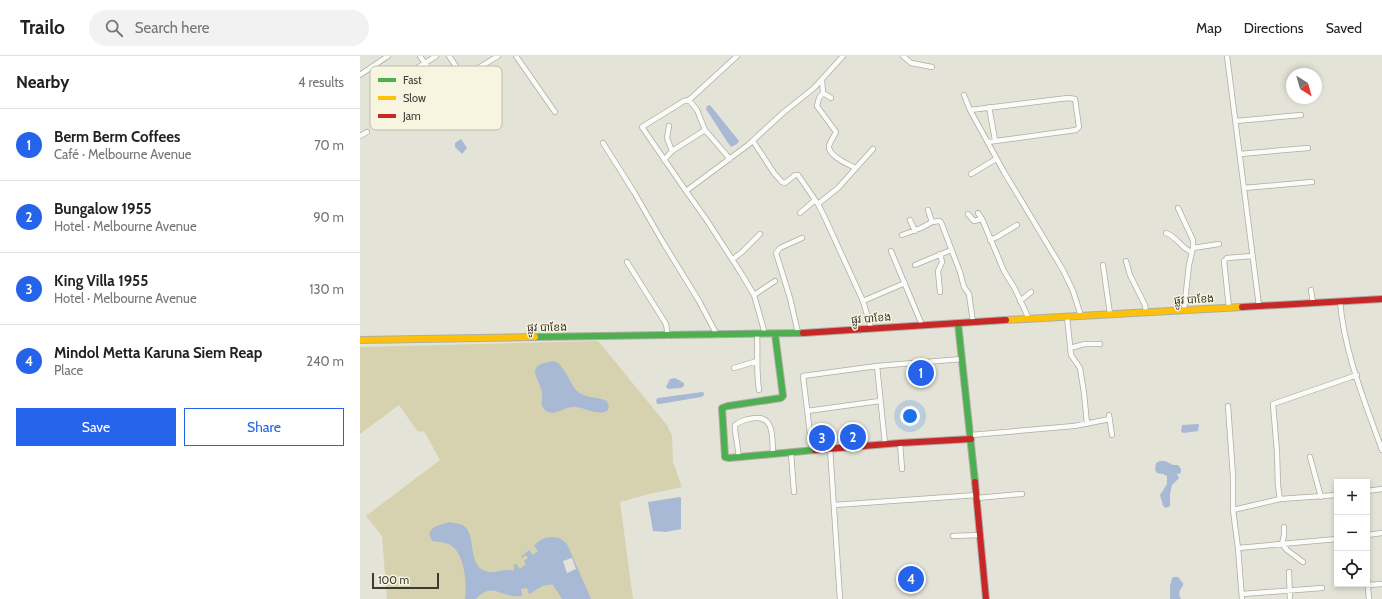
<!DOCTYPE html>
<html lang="en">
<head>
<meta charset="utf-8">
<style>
  :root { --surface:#fff; --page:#f2f2f2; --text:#222; --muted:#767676; --line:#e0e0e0; --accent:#2563eb }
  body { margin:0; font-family:Cabin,"Noto Sans Khmer",sans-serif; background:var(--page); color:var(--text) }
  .controls { position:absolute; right:12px; bottom:12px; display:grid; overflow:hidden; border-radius:0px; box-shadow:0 2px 6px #0003 }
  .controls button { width:36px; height:36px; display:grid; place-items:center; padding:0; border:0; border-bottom:1px solid var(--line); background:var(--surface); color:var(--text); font:20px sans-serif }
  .compass { position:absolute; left:926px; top:12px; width:36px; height:36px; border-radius:50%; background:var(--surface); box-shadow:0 2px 6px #0003; rotate:143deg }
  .scale { position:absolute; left:12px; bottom:10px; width:67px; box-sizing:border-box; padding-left:4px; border:2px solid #3c3b32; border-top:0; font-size:11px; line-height:14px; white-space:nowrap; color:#3c3b32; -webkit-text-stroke:3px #f7f4df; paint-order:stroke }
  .you { position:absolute; left:550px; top:360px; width:14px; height:14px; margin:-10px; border:3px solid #fff; border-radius:50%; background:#1a73e8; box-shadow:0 0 0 6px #1a73e833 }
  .badge { display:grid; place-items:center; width:26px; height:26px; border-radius:50%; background:var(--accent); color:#fff; font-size:13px; font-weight:700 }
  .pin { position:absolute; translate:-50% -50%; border:2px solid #fff; box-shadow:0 1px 4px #0006 }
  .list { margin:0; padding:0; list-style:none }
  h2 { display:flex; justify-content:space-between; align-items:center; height:52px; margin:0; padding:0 16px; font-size:17px }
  h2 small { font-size:13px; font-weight:400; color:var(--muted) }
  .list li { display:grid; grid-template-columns:26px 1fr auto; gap:12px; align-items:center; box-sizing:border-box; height:72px; padding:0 16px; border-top:1px solid var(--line) }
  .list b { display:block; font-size:15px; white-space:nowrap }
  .list p { margin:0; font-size:13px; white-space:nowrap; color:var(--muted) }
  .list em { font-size:13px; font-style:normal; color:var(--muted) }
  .actions { display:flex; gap:8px; padding:12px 16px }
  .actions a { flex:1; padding:9px 0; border:1px solid var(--accent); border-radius:0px; text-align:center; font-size:14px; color:var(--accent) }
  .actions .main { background:var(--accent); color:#fff }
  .icon { flex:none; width:22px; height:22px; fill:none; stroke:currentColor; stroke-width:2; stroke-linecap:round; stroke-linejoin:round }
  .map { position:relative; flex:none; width:1022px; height:543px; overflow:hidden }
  header { display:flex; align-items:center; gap:24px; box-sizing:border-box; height:56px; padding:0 20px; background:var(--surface); border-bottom:1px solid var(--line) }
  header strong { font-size:19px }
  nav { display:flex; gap:22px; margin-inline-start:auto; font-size:14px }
  .search { width:280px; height:36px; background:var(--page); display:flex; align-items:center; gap:10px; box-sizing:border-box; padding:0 14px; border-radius:22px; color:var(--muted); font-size:15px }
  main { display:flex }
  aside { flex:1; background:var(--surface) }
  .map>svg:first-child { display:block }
</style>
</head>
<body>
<header>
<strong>Trailo</strong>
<div class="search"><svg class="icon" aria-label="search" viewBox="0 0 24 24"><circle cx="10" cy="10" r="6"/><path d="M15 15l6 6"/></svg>Search here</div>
<nav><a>Map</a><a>Directions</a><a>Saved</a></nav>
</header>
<main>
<aside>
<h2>Nearby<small>4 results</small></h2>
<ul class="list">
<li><span class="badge">1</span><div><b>Berm Berm Coffees</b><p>Café · Melbourne Avenue</p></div><em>70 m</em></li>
<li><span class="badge">2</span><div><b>Bungalow 1955</b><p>Hotel · Melbourne Avenue</p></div><em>90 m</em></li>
<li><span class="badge">3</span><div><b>King Villa 1955</b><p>Hotel · Melbourne Avenue</p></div><em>130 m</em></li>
<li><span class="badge">4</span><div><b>Mindol Metta Karuna Siem Reap</b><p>Place</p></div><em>240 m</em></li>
</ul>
<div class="actions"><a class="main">Save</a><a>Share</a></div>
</aside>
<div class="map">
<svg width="1022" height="543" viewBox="0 0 1022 543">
  <rect width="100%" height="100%" fill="#e4e3d7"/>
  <path fill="#d6d1af" d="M 238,285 L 307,369 L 312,380 L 313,406 L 322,431 L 289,438 L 260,446 L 273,543 L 27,543 L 22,480 L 6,460 L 80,404 L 64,375 L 61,376 L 60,375 L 58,376 L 39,349 L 0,378 L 0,291 Z"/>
  <path fill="#a8b9d5" d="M 350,49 L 379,85 L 377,88 L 371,91 L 368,87 L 346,53 L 347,50 Z
    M 101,83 L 107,92 L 102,98 L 95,91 L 95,87 Z
    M 193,305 C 204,307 209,327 217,335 C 225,343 237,340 247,345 L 249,351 L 247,355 C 236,360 225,351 214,351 C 204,350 194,362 185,354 C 179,349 183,342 182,336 C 177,318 165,310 193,305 Z
    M 315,322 L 324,327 L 324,330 L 321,332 L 308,333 L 306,331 L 310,323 Z
    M 342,336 L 344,337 L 344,339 L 341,341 L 300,348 L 297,348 L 296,344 L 298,342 Z
    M 839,368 L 838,375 L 824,377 L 821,376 L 822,369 Z
    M 800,405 L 805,405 L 813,409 L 818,409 L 821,413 L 821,417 L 817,418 L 819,422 L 812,429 L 810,438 L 810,450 L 806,452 L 803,450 L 800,439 L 807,428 L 807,420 L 803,418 L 797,417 L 795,414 L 796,407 Z
    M 320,441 L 321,442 L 321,473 L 306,476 L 293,475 L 288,446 Z
    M 89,466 C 93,467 100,467 104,470 C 116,478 108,507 123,514 C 136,520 142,511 153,515 L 155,511 L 153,510 L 156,508 L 160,513 L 166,508 L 164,505 L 168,502 L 166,499 L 162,502 L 161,501 L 169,494 L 173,499 L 178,495 L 174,490 C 182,479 201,477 208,490 L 231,543 L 202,543 L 193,529 C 183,527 177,534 169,538 L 167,532 L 161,533 L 162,540 C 141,543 133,524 116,543 L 105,543 C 107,529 105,501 93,491 C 88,486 78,486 72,485 L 69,477 L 74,471 Z
    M 814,521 L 818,521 L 823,527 L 823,530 C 819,534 818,538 821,543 L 810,543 L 810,530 L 812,522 Z"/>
  <path fill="#e4e3d7" d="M 212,502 L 216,513 L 207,517 L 203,505 Z"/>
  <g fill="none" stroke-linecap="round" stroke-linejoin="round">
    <g stroke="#aeada4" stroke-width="6">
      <path id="street" d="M 60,0 L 80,30 L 84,33 L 138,0
        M 89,0 L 104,22
        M 156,0 L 195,56
        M 377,0 L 329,44 L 324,45 L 282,71 L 326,135 L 346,163 L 381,217 L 394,239 L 405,278
        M 543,0 L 551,7 L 572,11
        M 867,0 L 899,250
        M 0,19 L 28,0
        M 45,20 L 60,41
        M 462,24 L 463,37 L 471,42
        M 32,28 L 76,0
        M 463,37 L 459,42 L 457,50 L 476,76 C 474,80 470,86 469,90 C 468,100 488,108 495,112
        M 604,39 L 610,54 L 644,116 L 703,214 L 713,235 L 721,260
        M 329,44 L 337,54 L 345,74 L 370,103
        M 629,51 L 635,84
        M 610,54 L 708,42 L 715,43 L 719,71 L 716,74 L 628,86
        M 876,65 L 941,59
        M 309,70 L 307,82 L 312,95
        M 0,80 L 7,76
        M 393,85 L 414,117 L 422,126 L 425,127 L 435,119 L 438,119 L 458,148 L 465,162 L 503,245 L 511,272
        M 243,87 L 274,136 L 304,188 L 339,245 L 357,279
        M 880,98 L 948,92
        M 304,104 L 312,95 L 345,74
        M 611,118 L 636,103
        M 884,132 L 952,126
        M 326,135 L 388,89 L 424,56 L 454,32 L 483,0
        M 458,148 L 478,132 L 513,93
        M 818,152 L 833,184 L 833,192 L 829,209 L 824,254
        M 568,154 L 572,166
        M 440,157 L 455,144
        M 618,157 L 622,163 L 644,215 L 655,233 L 669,263
        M 608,158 L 614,165 L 622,163
        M 550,164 L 555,175
        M 806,177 C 818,181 820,192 832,196
        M 542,179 L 561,172 L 572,166 L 579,165 L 581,166 L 600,216 L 604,231 L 609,238 L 613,266
        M 630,184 L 637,181 L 657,169
        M 833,192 L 859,188
        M 531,195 L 562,269
        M 373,203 L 382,196 L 400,178
        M 766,205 L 770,219 L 785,249 L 786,256
        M 267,206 L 306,268 L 308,280
        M 555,209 L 591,194
        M 743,209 L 750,258
        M 951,234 L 953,247
        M 580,236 L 578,215 L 582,206 L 580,198
        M 394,239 L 415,225
        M 503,245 L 545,227
        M 660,245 L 671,236
        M 980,245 C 984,296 1005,346 1022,394
        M 869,252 L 864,205 L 867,202 L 892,200
        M 707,261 L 711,299 L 720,312 L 724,337 L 727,368
        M 438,277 L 430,242 L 416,197 L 420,192 L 442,182
        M 397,278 C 398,297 396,315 399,334
        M 710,292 L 725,288 L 740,288
        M 517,310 L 525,388
        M 374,312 L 397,305
        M 868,350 L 873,420 L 873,454 L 878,492 L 882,543
        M 447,355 L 520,345
        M 749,359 L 752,379
        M 611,379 L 714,370 L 750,363
        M 540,387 L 542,413
        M 470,392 L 480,543
        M 452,394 L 443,320 L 517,310 L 602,303
        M 431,397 L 434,436
        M 379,401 L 375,374 L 375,369 C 382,364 387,363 395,362 C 415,360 412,384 413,398
        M 950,401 L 961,441
        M 1007,435 L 1022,433
        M 617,442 L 662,438
        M 920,443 L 918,430 L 917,396 L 913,348 L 997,319
        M 474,449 L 617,439
        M 873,454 L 920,443 L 977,439
        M 924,471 L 924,479 L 922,488 L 927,494 L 943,506
        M 1007,479 L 1022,477
        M 593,480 L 620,479
        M 878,492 L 977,483
        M 929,516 L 930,543
        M 1007,522 L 1009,543
        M 1008,529 L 1022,528
        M 882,538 L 962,532"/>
    </g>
    <g stroke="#aeada4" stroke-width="8">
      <path id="fast" d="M 598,267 L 615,426
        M 415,278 L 423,340 L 421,342 L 368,350 L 362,352 L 365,401 L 369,402 L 455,394
        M 175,281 L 443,277"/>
    </g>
    <g stroke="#aeada4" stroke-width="8">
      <path id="slow" d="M 646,264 L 882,251
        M 0,284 L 175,281"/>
    </g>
    <g stroke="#aeada4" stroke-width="8">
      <path id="jam" d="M 882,251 L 1022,243
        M 443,277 L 646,264
        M 455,394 L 540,387 L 611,383
        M 615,426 L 626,543"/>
    </g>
    <use href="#street" stroke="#fbfbf9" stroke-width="4.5"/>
    <use href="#fast" stroke="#4caf50" stroke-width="6"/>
    <use href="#slow" stroke="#ffc107" stroke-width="6"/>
    <use href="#jam" stroke="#c62828" stroke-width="6"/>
  </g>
  <g text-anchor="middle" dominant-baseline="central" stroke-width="3" stroke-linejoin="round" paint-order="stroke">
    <g font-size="11" fill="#3c3b32" stroke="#f7f4df">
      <text transform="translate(834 243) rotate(-3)">ផ្លូវ បាខែង</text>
      <text transform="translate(511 262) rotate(-4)">ផ្លូវ បាខែង</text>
      <text transform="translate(187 271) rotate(-1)">ផ្លូវ បាខែង</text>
    </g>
  </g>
  <rect x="10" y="10" width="132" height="64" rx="6" fill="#f7f4df" stroke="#bfbcab" stroke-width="1"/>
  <rect x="18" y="22" width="18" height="4" fill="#4caf50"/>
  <rect x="18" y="40" width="18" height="4" fill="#ffc107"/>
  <rect x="18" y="58" width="18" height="4" fill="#c62828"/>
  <g font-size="11" fill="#3c3b32">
    <text x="43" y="28">Fast</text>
    <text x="43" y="46">Slow</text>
    <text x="43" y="64">Jam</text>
  </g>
</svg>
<div class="controls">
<button>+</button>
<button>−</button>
<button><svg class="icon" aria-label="locate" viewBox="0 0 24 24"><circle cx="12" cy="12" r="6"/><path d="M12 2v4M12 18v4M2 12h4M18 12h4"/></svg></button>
</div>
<svg class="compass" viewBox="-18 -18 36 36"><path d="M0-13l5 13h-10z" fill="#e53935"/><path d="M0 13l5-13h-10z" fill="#767676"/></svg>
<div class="scale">100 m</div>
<div class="you"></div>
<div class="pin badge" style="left:561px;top:317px">1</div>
<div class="pin badge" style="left:493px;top:381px">2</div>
<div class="pin badge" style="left:462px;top:382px">3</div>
<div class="pin badge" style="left:551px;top:523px">4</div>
</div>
</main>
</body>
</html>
